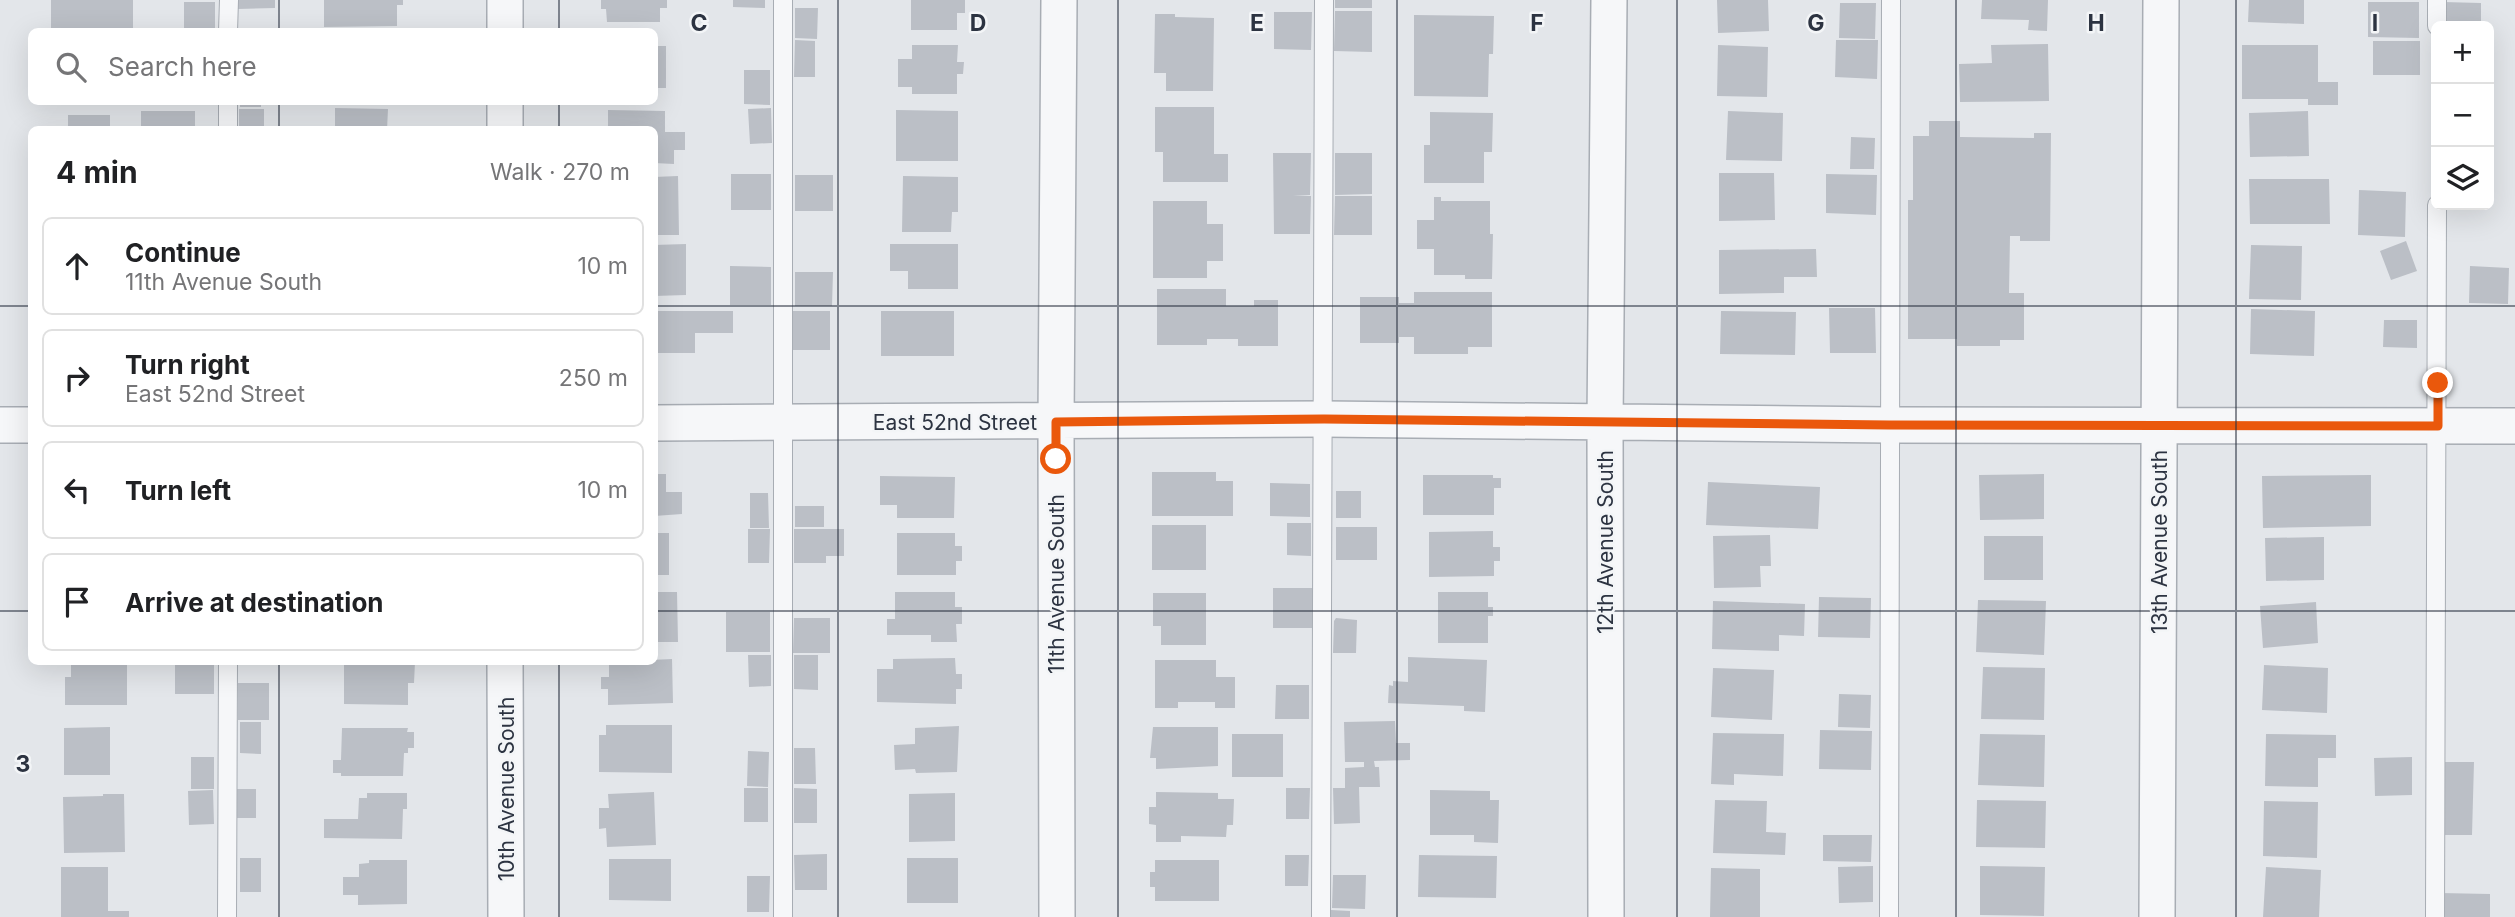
<!DOCTYPE html>
<html lang="en">
<head>
<meta charset="utf-8">
<style>
  :root { --surface:#fff; --page:#f6f6f6; --text:#202124; --muted:#757577; --line:#e0e0e0 }
  body { margin:0; font-family:Inter,sans-serif; background:var(--page); color:var(--text) }
  .controls { position:absolute; right:21px; top:21px; display:grid; overflow:hidden; border-radius:10px; box-shadow:0 7px 28px #0002 }
  .controls button { width:63px; height:63px; display:grid; place-items:center; padding:0; border:0; border-bottom:2px solid var(--line); background:var(--surface); color:var(--text); font:35px sans-serif }
  .stop { position:absolute; width:21px; height:21px; margin:-16px; border:5px solid #ea580c; border-radius:50%; background:#fff }
  .stop.end { background:#ea580c; border-color:#fff; box-shadow:0 2px 7px #0008 }
  .list { margin:0; padding:0; list-style:none }
  h2 { display:flex; justify-content:space-between; align-items:center; height:91px; margin:0; padding:0 28px; font-size:30px }
  h2 small { font-size:23px; font-weight:400; color:var(--muted) }
  .list li { display:grid; grid-template-columns:46px 1fr auto; gap:21px; align-items:center; box-sizing:border-box; height:98px; margin:0 14px 14px; padding:0 14px; border:2px solid var(--line); border-radius:10px }
  .list b { display:block; font-size:26px; white-space:nowrap }
  .list p { margin:0; font-size:23px; white-space:nowrap; color:var(--muted) }
  .list em { font-size:23px; font-style:normal; color:var(--muted) }
  .icon { flex:none; width:38px; height:38px; fill:none; stroke:currentColor; stroke-width:2; stroke-linecap:round; stroke-linejoin:round }
  .map { position:relative; flex:none; width:2515px; height:917px; overflow:hidden }
  .search { position:absolute; background:var(--surface); box-shadow:0 7px 28px #0002; left:28px; top:28px; width:630px; height:77px; display:flex; align-items:center; gap:18px; box-sizing:border-box; padding:0 24px; border-radius:10px; color:var(--muted); font-size:26px }
  .panel { position:absolute; background:var(--surface); box-shadow:0 7px 28px #0002; left:28px; top:126px; width:630px; height:539px; border-radius:10px }
  .map>svg:first-child { display:block }
</style>
</head>
<body>
<div class="map">
<svg width="2515" height="917" viewBox="0 0 2515 917">
  <rect width="100%" height="100%" fill="#e3e6ea"/>
  <path fill="#bbbfc6" d="M 51,0 L 133,0 L 133,29 L 51,30 Z
    M 238,0 L 275,0 L 275,8 L 238,9 Z
    M 324,0 L 403,0 L 403,5 L 397,5 L 397,26 L 324,27 Z
    M 601,0 L 667,0 L 667,8 L 660,8 L 660,22 L 607,22 L 606,9 L 601,9 Z
    M 733,0 L 765,0 L 765,8 L 733,7 Z
    M 911,0 L 965,0 L 965,13 L 957,13 L 957,30 L 911,30 Z
    M 1335,0 L 1372,0 L 1372,8 L 1335,8 Z
    M 1717,0 L 1768,0 L 1769,31 L 1718,33 Z
    M 1982,0 L 2048,0 L 2047,31 L 2028,30 L 2029,20 L 1981,19 Z
    M 2249,0 L 2304,0 L 2304,24 L 2248,22 Z
    M 184,2 L 215,2 L 215,32 L 184,32 Z
    M 2368,2 L 2419,2 L 2419,38 L 2368,37 Z
    M 2444,2 L 2481,3 L 2481,26 L 2443,26 Z
    M 1840,3 L 1876,3 L 1875,39 L 1839,38 Z
    M 795,8 L 818,8 L 817,39 L 795,38 Z
    M 1335,11 L 1372,11 L 1372,52 L 1334,51 Z
    M 1274,12 L 1312,12 L 1311,50 L 1274,49 Z
    M 1155,14 L 1175,14 L 1175,17 L 1214,18 L 1213,91 L 1166,91 L 1166,73 L 1154,73 Z
    M 1414,15 L 1494,16 L 1493,54 L 1489,54 L 1488,97 L 1414,96 Z
    M 795,40 L 815,41 L 815,77 L 794,77 Z
    M 1836,40 L 1878,40 L 1877,79 L 1835,77 Z
    M 2373,41 L 2420,41 L 2420,75 L 2373,75 Z
    M 2048,44 L 2049,101 L 1960,102 L 1959,64 L 1992,63 L 1991,45 Z
    M 912,45 L 958,45 L 957,62 L 964,62 L 963,74 L 957,74 L 957,94 L 912,94 L 912,87 L 898,87 L 898,59 L 912,59 Z
    M 1718,45 L 1768,47 L 1767,97 L 1717,96 Z
    M 2242,45 L 2318,45 L 2318,82 L 2338,82 L 2338,105 L 2308,105 L 2308,99 L 2242,99 Z
    M 654,46 L 666,46 L 666,88 L 654,88 Z
    M 744,70 L 770,70 L 770,105 L 744,104 Z
    M 240,102 L 261,102 L 261,107 L 240,107 Z
    M 1155,107 L 1214,107 L 1214,154 L 1228,154 L 1228,182 L 1163,182 L 1163,152 L 1155,152 Z
    M 335,108 L 388,109 L 387,130 L 335,130 Z
    M 771,108 L 772,143 L 750,144 L 748,109 Z
    M 239,109 L 264,109 L 264,130 L 239,130 Z
    M 608,110 L 665,111 L 665,132 L 685,132 L 685,150 L 674,150 L 674,164 L 654,163 L 654,130 L 608,130 Z
    M 896,110 L 958,111 L 958,161 L 896,161 Z
    M 141,111 L 195,111 L 195,130 L 141,130 Z
    M 1728,111 L 1783,113 L 1782,161 L 1726,160 Z
    M 2308,111 L 2309,156 L 2250,157 L 2249,113 Z
    M 1430,112 L 1493,113 L 1492,152 L 1484,152 L 1484,183 L 1424,183 L 1424,145 L 1430,145 Z
    M 68,115 L 110,115 L 110,130 L 68,130 Z
    M 1929,121 L 1960,121 L 1960,137 L 2034,138 L 2034,133 L 2051,133 L 2050,241 L 2020,241 L 2020,236 L 2010,236 L 2009,293 L 2024,293 L 2024,340 L 2000,340 L 2000,346 L 1957,346 L 1957,339 L 1908,339 L 1908,200 L 1913,200 L 1913,136 L 1929,136 Z
    M 1851,137 L 1875,138 L 1874,169 L 1850,169 Z
    M 1273,153 L 1311,153 L 1310,195 L 1293,196 L 1311,196 L 1310,234 L 1274,234 Z
    M 1335,153 L 1372,153 L 1372,194 L 1335,195 Z
    M 1719,173 L 1774,173 L 1775,220 L 1719,221 Z
    M 731,174 L 771,174 L 771,210 L 731,210 Z
    M 1826,174 L 1877,175 L 1876,215 L 1826,213 Z
    M 795,175 L 833,175 L 833,211 L 795,211 Z
    M 678,176 L 679,235 L 654,235 L 654,177 Z
    M 903,176 L 958,177 L 958,212 L 952,212 L 951,232 L 902,232 Z
    M 2249,179 L 2329,179 L 2330,224 L 2250,224 Z
    M 2359,190 L 2406,192 L 2405,237 L 2358,235 Z
    M 1335,196 L 1372,196 L 1372,235 L 1334,235 Z
    M 1434,197 L 1441,197 L 1441,201 L 1490,201 L 1490,234 L 1493,234 L 1492,279 L 1465,279 L 1465,275 L 1434,275 L 1434,249 L 1417,249 L 1417,220 L 1434,220 Z
    M 1153,201 L 1207,201 L 1207,224 L 1223,224 L 1223,261 L 1207,261 L 1207,278 L 1153,278 Z
    M 2406,241 L 2417,271 L 2391,280 L 2380,251 Z
    M 686,244 L 686,295 L 654,296 L 654,245 Z
    M 890,244 L 958,244 L 958,289 L 908,289 L 908,271 L 890,271 Z
    M 2251,245 L 2302,246 L 2301,300 L 2249,299 Z
    M 1816,249 L 1817,277 L 1784,277 L 1784,293 L 1719,294 L 1719,250 Z
    M 730,266 L 771,267 L 771,305 L 730,305 Z
    M 2470,266 L 2509,268 L 2508,304 L 2469,303 Z
    M 795,272 L 833,272 L 832,306 L 795,306 Z
    M 1157,289 L 1226,289 L 1226,306 L 1254,306 L 1254,300 L 1278,300 L 1278,346 L 1238,346 L 1238,339 L 1207,339 L 1207,345 L 1157,345 Z
    M 1414,292 L 1492,292 L 1492,347 L 1468,347 L 1468,354 L 1414,354 L 1414,337 L 1399,337 L 1399,343 L 1360,343 L 1360,297 L 1399,297 L 1399,303 L 1414,303 Z
    M 1829,308 L 1875,308 L 1876,353 L 1830,353 Z
    M 2251,309 L 2315,311 L 2314,356 L 2250,354 Z
    M 654,311 L 733,311 L 733,333 L 695,333 L 695,353 L 654,353 Z
    M 792,311 L 830,311 L 830,350 L 792,350 Z
    M 881,311 L 954,311 L 954,356 L 881,356 Z
    M 1721,311 L 1796,312 L 1795,355 L 1720,354 Z
    M 2384,320 L 2417,320 L 2417,348 L 2383,347 Z
    M 1152,472 L 1216,472 L 1216,481 L 1233,481 L 1233,516 L 1152,516 Z
    M 654,474 L 666,474 L 666,492 L 682,492 L 682,514 L 654,516 Z
    M 2044,474 L 2044,519 L 1980,520 L 1979,475 Z
    M 1423,475 L 1493,475 L 1493,478 L 1501,478 L 1501,488 L 1494,488 L 1494,515 L 1423,515 Z
    M 2371,475 L 2371,526 L 2263,528 L 2262,476 Z
    M 880,476 L 955,477 L 954,518 L 897,518 L 897,505 L 880,505 Z
    M 1708,482 L 1820,487 L 1818,529 L 1706,525 Z
    M 1270,483 L 1310,484 L 1310,517 L 1270,516 Z
    M 1336,491 L 1361,491 L 1361,518 L 1336,518 Z
    M 750,493 L 768,493 L 769,528 L 750,528 Z
    M 795,506 L 824,506 L 824,527 L 795,527 Z
    M 1287,523 L 1311,523 L 1311,556 L 1287,555 Z
    M 1152,525 L 1206,525 L 1206,570 L 1152,570 Z
    M 1336,527 L 1377,527 L 1377,560 L 1336,560 Z
    M 748,529 L 770,529 L 769,563 L 748,563 Z
    M 794,529 L 844,529 L 844,556 L 826,556 L 826,563 L 794,563 Z
    M 1493,531 L 1493,547 L 1500,547 L 1500,561 L 1494,561 L 1494,576 L 1429,577 L 1429,532 Z
    M 654,533 L 669,533 L 669,575 L 654,575 Z
    M 897,533 L 955,533 L 955,546 L 962,546 L 962,561 L 956,561 L 956,575 L 897,575 Z
    M 1770,535 L 1771,566 L 1760,566 L 1761,587 L 1714,588 L 1713,536 Z
    M 1984,536 L 2043,536 L 2043,580 L 1984,580 Z
    M 2324,537 L 2324,580 L 2266,581 L 2265,538 Z
    M 1273,588 L 1313,588 L 1313,628 L 1273,628 Z
    M 654,592 L 677,592 L 678,642 L 654,642 Z
    M 895,592 L 955,592 L 955,607 L 962,607 L 962,624 L 956,624 L 957,642 L 931,642 L 931,635 L 887,635 L 887,619 L 895,619 Z
    M 1438,592 L 1488,592 L 1488,607 L 1493,607 L 1493,616 L 1488,616 L 1488,643 L 1438,643 Z
    M 1153,593 L 1206,593 L 1206,645 L 1161,645 L 1161,626 L 1153,626 Z
    M 1819,597 L 1871,598 L 1870,638 L 1818,637 Z
    M 1978,600 L 2046,601 L 2044,655 L 1976,652 Z
    M 1713,601 L 1805,604 L 1804,636 L 1779,635 L 1779,651 L 1712,649 Z
    M 2316,602 L 2318,643 L 2263,648 L 2260,606 Z
    M 726,612 L 770,612 L 770,652 L 726,652 Z
    M 794,618 L 830,618 L 830,653 L 793,653 Z
    M 1336,618 L 1357,620 L 1356,653 L 1333,653 L 1334,621 Z
    M 748,655 L 771,655 L 771,686 L 749,687 Z
    M 794,655 L 818,655 L 818,690 L 794,689 Z
    M 1408,657 L 1487,660 L 1485,712 L 1464,711 L 1464,706 L 1388,703 L 1389,685 L 1393,686 L 1393,681 L 1408,682 Z
    M 955,658 L 956,674 L 962,674 L 962,689 L 956,689 L 956,704 L 877,702 L 877,669 L 893,669 L 893,659 Z
    M 672,659 L 673,703 L 608,705 L 608,689 L 601,689 L 601,677 L 609,677 L 609,662 Z
    M 1155,660 L 1216,660 L 1216,677 L 1235,677 L 1235,708 L 1215,708 L 1215,702 L 1178,702 L 1178,708 L 1155,708 Z
    M 71,662 L 127,662 L 127,705 L 65,705 L 65,677 L 71,677 Z
    M 175,662 L 214,662 L 214,694 L 175,694 Z
    M 344,662 L 415,662 L 414,683 L 408,683 L 408,705 L 344,704 Z
    M 2264,665 L 2328,668 L 2327,713 L 2262,710 Z
    M 1983,667 L 2045,668 L 2044,720 L 1981,719 Z
    M 1713,668 L 1774,670 L 1772,720 L 1711,717 Z
    M 238,683 L 269,683 L 269,720 L 238,720 Z
    M 1276,685 L 1309,685 L 1309,719 L 1275,719 Z
    M 1839,694 L 1871,695 L 1870,728 L 1838,727 Z
    M 1395,721 L 1396,743 L 1410,743 L 1410,760 L 1374,761 L 1375,767 L 1379,767 L 1380,787 L 1359,787 L 1360,823 L 1334,824 L 1333,788 L 1345,788 L 1345,768 L 1364,767 L 1364,762 L 1345,762 L 1344,722 Z
    M 240,722 L 261,722 L 261,754 L 240,753 Z
    M 606,725 L 672,725 L 672,773 L 599,772 L 599,735 L 606,735 Z
    M 959,726 L 957,772 L 916,773 L 915,769 L 895,770 L 894,745 L 915,744 L 915,728 Z
    M 110,727 L 110,775 L 64,775 L 64,728 Z
    M 1153,727 L 1218,727 L 1218,766 L 1156,769 L 1156,758 L 1150,758 Z
    M 342,728 L 408,728 L 407,732 L 414,732 L 414,748 L 408,748 L 408,753 L 404,753 L 403,776 L 341,776 L 341,773 L 333,773 L 333,760 L 341,760 Z
    M 1820,730 L 1872,731 L 1871,770 L 1819,769 Z
    M 1713,733 L 1784,734 L 1783,776 L 1734,774 L 1734,785 L 1711,784 Z
    M 1232,734 L 1283,734 L 1283,777 L 1232,777 Z
    M 1980,734 L 2045,735 L 2044,787 L 1978,785 Z
    M 2266,734 L 2336,735 L 2336,758 L 2318,758 L 2318,787 L 2265,786 Z
    M 794,748 L 815,748 L 816,784 L 794,784 Z
    M 748,751 L 769,752 L 768,787 L 747,786 Z
    M 191,757 L 214,757 L 214,789 L 191,789 Z
    M 2412,757 L 2412,795 L 2375,796 L 2374,758 Z
    M 2445,762 L 2474,762 L 2472,835 L 2444,835 Z
    M 744,788 L 768,788 L 768,822 L 744,822 Z
    M 794,788 L 817,789 L 817,823 L 794,823 Z
    M 1286,788 L 1310,788 L 1309,819 L 1286,819 Z
    M 235,789 L 256,789 L 256,818 L 235,818 Z
    M 213,790 L 214,824 L 189,825 L 188,791 Z
    M 1430,790 L 1490,791 L 1490,800 L 1499,800 L 1498,843 L 1474,842 L 1474,835 L 1430,835 Z
    M 654,792 L 656,845 L 607,847 L 606,828 L 599,829 L 599,808 L 609,808 L 608,794 Z
    M 1156,792 L 1218,793 L 1218,799 L 1234,799 L 1233,825 L 1227,825 L 1226,837 L 1181,836 L 1181,842 L 1156,842 L 1156,825 L 1149,824 L 1149,807 L 1156,807 Z
    M 367,793 L 407,793 L 407,809 L 403,809 L 402,839 L 324,838 L 324,819 L 358,819 L 359,798 L 367,798 Z
    M 955,793 L 955,841 L 909,842 L 909,794 Z
    M 103,794 L 124,794 L 125,852 L 64,853 L 63,797 L 103,796 Z
    M 1715,800 L 1767,801 L 1766,832 L 1786,833 L 1785,855 L 1713,853 Z
    M 1977,800 L 2046,801 L 2045,848 L 1976,847 Z
    M 2264,801 L 2318,802 L 2317,858 L 2263,856 Z
    M 1823,835 L 1872,835 L 1871,862 L 1823,861 Z
    M 827,854 L 827,890 L 795,890 L 794,855 Z
    M 1285,855 L 1309,855 L 1308,886 L 1285,886 Z
    M 1419,855 L 1497,856 L 1496,898 L 1418,897 Z
    M 240,858 L 261,858 L 261,892 L 240,892 Z
    M 907,858 L 958,858 L 958,903 L 907,903 Z
    M 609,859 L 671,859 L 671,901 L 609,900 Z
    M 369,860 L 407,860 L 407,904 L 358,905 L 358,895 L 343,895 L 343,877 L 359,877 L 359,864 L 369,863 Z
    M 1155,860 L 1219,860 L 1219,901 L 1155,901 L 1155,887 L 1150,887 L 1150,872 L 1155,872 Z
    M 1873,866 L 1873,902 L 1839,903 L 1838,867 Z
    M 1980,866 L 2045,867 L 2044,916 L 1980,915 Z
    M 61,867 L 108,867 L 108,911 L 129,911 L 129,917 L 61,917 Z
    M 2266,867 L 2321,870 L 2319,917 L 2263,917 Z
    M 1711,868 L 1760,869 L 1760,917 L 1710,917 Z
    M 1333,875 L 1366,875 L 1365,909 L 1332,908 Z
    M 747,876 L 770,876 L 769,912 L 747,912 Z
    M 2440,893 L 2490,894 L 2490,917 L 2440,917 Z
    M 1331,910 L 1350,911 L 1350,917 L 1331,917 Z"/>
  <g fill="none" stroke-linecap="round" stroke-linejoin="round">
    <g stroke="#a8adb4" stroke-width="20">
      <path id="lane" d="M 783,0 L 783,917
        M 2437,0 L 2437,26
        M 228,32 L 229,0
        M 228,130 L 228,102
        M 227,917 L 228,662
        M 1321,917 L 1324,0
        M 1889,917 L 1891,0
        M 2435,917 L 2437,205"/>
    </g>
    <g stroke="#a8adb4" stroke-width="38">
      <path id="street" d="M 505,32 L 505,0
        M 505,130 L 505,102
        M 654,423 L 1324,419 L 1889,425 L 2515,426
        M 0,425 L 32,425
        M 505,662 L 506,917
        M 1057,917 L 1056,422 L 1059,0
        M 1606,917 L 1605,422 L 1609,0
        M 2157,917 L 2161,0"/>
    </g>
    <use href="#lane" stroke="#f6f7f9" stroke-width="18"/>
    <use href="#street" stroke="#f6f7f9" stroke-width="35"/>
  </g>
  <g fill="none" stroke-linecap="round" stroke-linejoin="round">
    <path stroke="#ea580c" stroke-width="9" d="M 1056,459 L 1056,422 L 1324,419 L 1889,425 L 2438,426 L 2438,383"/>
  </g>
  <path fill="none" stroke="#2c3341" stroke-width="2" stroke-opacity="0.55" d="M 279,0 L 279,32M 559,0 L 559,32M 838,0 L 838,917M 1118,0 L 1118,917M 1397,0 L 1397,917M 1677,0 L 1677,917M 1956,0 L 1956,917M 2236,0 L 2236,917M 279,102 L 279,130M 559,102 L 559,130M 0,306 L 32,306M 654,306 L 2515,306M 0,611 L 32,611M 654,611 L 2515,611M 279,662 L 279,917M 559,662 L 559,917"/>
  <g text-anchor="middle" dominant-baseline="central" stroke-width="5" stroke-linejoin="round" paint-order="stroke">
    <g font-size="21" fill="#2c3341" stroke="#f3f5f7">
      <text x="955" y="422">East 52nd Street</text>
      <text transform="translate(1605 542) rotate(-90)">12th Avenue South</text>
      <text transform="translate(2159 542) rotate(-90)">13th Avenue South</text>
      <text transform="translate(1056 584) rotate(-90)">11th Avenue South</text>
      <text transform="translate(506 789) rotate(-90)">10th Avenue South</text>
    </g>
  </g>
  <g font-size="23" text-anchor="middle" font-weight="bold" fill="#2c3341" stroke="#f3f5f7" stroke-width="5" stroke-linejoin="round" paint-order="stroke">
    <text x="699" y="31">C</text>
    <text x="978" y="31">D</text>
    <text x="1257" y="31">E</text>
    <text x="1537" y="31">F</text>
    <text x="1816" y="31">G</text>
    <text x="2096" y="31">H</text>
    <text x="2375" y="31">I</text>
    <text x="23" y="772">3</text>
  </g>
</svg>
<div class="controls">
<button>+</button>
<button>−</button>
<button><svg class="icon" aria-label="layers" viewBox="0 0 24 24"><path d="M12 4l9 5-9 5-9-5zM3 14l9 5 9-5"/></svg></button>
</div>
<div class="stop" style="left:1056px;top:459px"></div>
<div class="stop end" style="left:2438px;top:383px"></div>
<div class="search"><svg class="icon" aria-label="search" viewBox="0 0 24 24"><circle cx="10" cy="10" r="6"/><path d="M15 15l6 6"/></svg>Search here</div>
<section class="panel">
<h2>4 min<small>Walk · 270 m</small></h2>
<ul class="list">
<li><svg class="icon" aria-label="ahead" viewBox="0 0 24 24"><path d="M12 20V5M6 11l6-6 6 6"/></svg><div><b>Continue</b><p>11th Avenue South</p></div><em>10 m</em></li>
<li><svg class="icon" aria-label="right" viewBox="0 0 24 24"><path d="M7 20v-9h11M14 6l5 5-5 5"/></svg><div><b>Turn right</b><p>East 52nd Street</p></div><em>250 m</em></li>
<li><svg class="icon" aria-label="left" viewBox="0 0 24 24"><path d="M17 20v-9H6M10 6l-5 5 5 5"/></svg><div><b>Turn left</b></div><em>10 m</em></li>
<li><svg class="icon" aria-label="arrive" viewBox="0 0 24 24"><path d="M6 21V4h12l-3 4 3 4H6"/></svg><div><b>Arrive at destination</b></div></li>
</ul>
</section>
</div>
</body>
</html>
